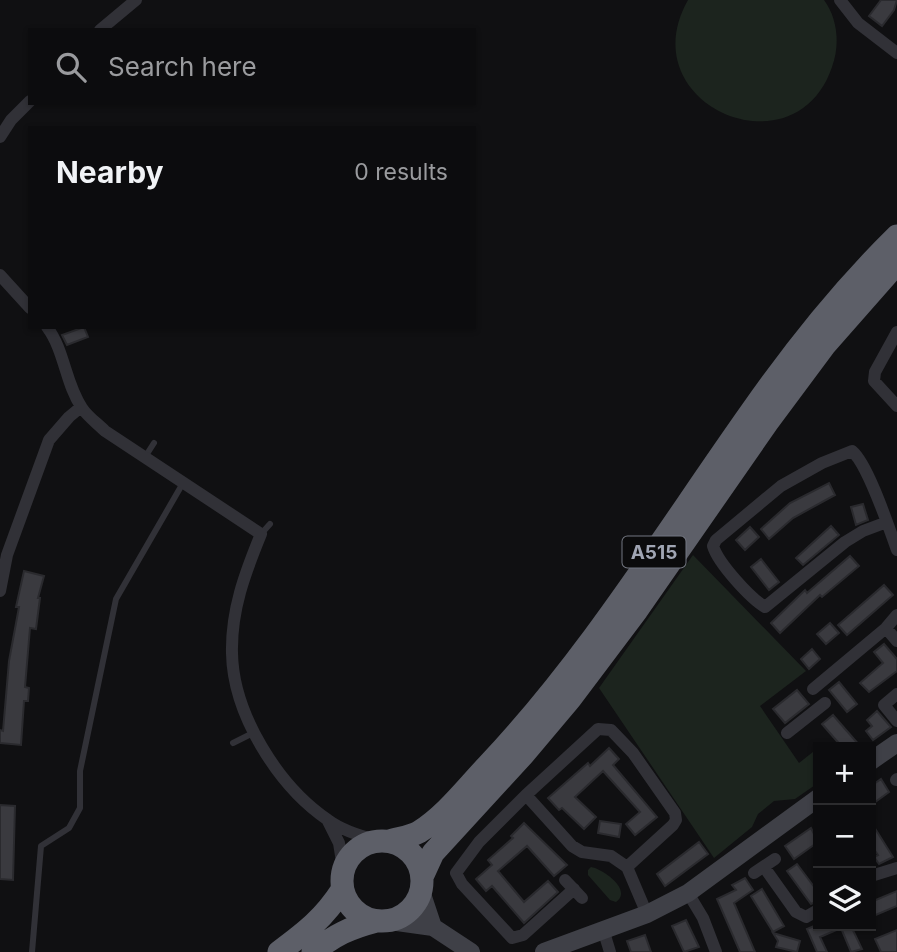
<!DOCTYPE html>
<html lang="en">
<head>
<meta charset="utf-8">
<style>
  :root { --surface:#0c0c0e; --page:#151517; --text:#f1f3f6; --muted:#9a9b9e; --line:#2c2c2e }
  body { margin:0; font-family:Inter,sans-serif; background:var(--page); color:var(--text) }
  .controls { position:absolute; right:21px; bottom:21px; display:grid; overflow:hidden; border-radius:0px; box-shadow:0 2px 5px #0004 }
  .controls button { width:63px; height:63px; display:grid; place-items:center; padding:0; border:0; border-bottom:2px solid var(--line); background:var(--surface); color:var(--text); font:35px sans-serif }
  .list { margin:0; padding:0; list-style:none }
  h2 { display:flex; justify-content:space-between; align-items:center; height:91px; margin:0; padding:0 28px; font-size:30px }
  h2 small { font-size:23px; font-weight:400; color:var(--muted) }
  .icon { flex:none; width:38px; height:38px; fill:none; stroke:currentColor; stroke-width:2; stroke-linecap:round; stroke-linejoin:round }
  .map { position:relative; flex:none; width:897px; height:952px; overflow:hidden }
  .search { position:absolute; background:var(--surface); box-shadow:0 2px 5px #0004; left:28px; top:28px; width:448px; height:77px; display:flex; align-items:center; gap:18px; box-sizing:border-box; padding:0 24px; border-radius:0px; color:var(--muted); font-size:26px }
  .panel { position:absolute; background:var(--surface); box-shadow:0 2px 5px #0004; left:28px; top:126px; width:448px; height:203px; border-radius:0px }
  .map>svg:first-child { display:block }
</style>
</head>
<body>
<div class="map">
<svg width="897" height="952" viewBox="0 0 897 952">
  <rect width="100%" height="100%" fill="#101012"/>
  <path fill="#1c241e" d="M 688,0 L 824,0 C 838,19 840,45 832,67 C 795,176 629,104 688,0 Z
    M 693,555 L 806,671 L 760,706 L 799,763 L 818,748 L 818,783 L 795,799 L 774,801 L 758,814 L 752,827 L 714,858 L 599,688 Z
    M 591,867 C 603,869 633,890 616,902 L 610,900 L 588,875 L 588,870 Z"/>
  <path fill="#3a3a3f" stroke="#2a2a2e" stroke-width="2" d="M 881,0 L 897,0 L 894,10 L 882,26 L 869,16 Z
    M 84,327 L 88,337 L 67,345 L 62,335 Z
    M 829,483 L 835,495 L 793,518 L 769,539 L 761,529 L 790,503 Z
    M 863,504 L 868,520 L 856,525 L 851,507 Z
    M 831,526 L 839,535 L 803,565 L 796,558 Z
    M 750,527 L 759,537 L 745,550 L 736,540 Z
    M 850,556 L 859,566 L 822,597 L 820,595 L 780,633 L 771,623 L 805,590 L 807,593 Z
    M 761,559 L 779,582 L 769,590 L 751,567 Z
    M 24,571 L 44,576 L 38,598 L 40,598 L 36,629 L 30,628 L 25,687 L 29,688 L 28,701 L 24,701 L 21,745 L 0,743 L 0,730 L 3,731 L 9,661 L 19,607 L 16,607 Z
    M 884,585 L 893,595 L 847,635 L 838,625 Z
    M 830,623 L 839,633 L 826,644 L 817,634 Z
    M 884,644 L 897,659 L 897,671 L 869,692 L 860,683 L 883,663 L 874,652 Z
    M 812,649 L 820,659 L 809,669 L 801,659 Z
    M 839,682 L 857,704 L 847,712 L 829,690 Z
    M 797,690 L 809,704 L 785,723 L 773,709 Z
    M 877,711 L 891,727 L 873,740 L 866,731 L 872,726 L 867,720 Z
    M 833,715 L 846,730 L 861,747 L 842,747 L 822,724 Z
    M 609,748 L 619,759 L 613,765 L 657,817 L 635,835 L 626,824 L 640,812 L 603,771 L 575,797 L 596,817 L 584,829 L 562,808 L 559,810 L 548,798 L 588,763 L 590,766 Z
    M 881,779 L 889,792 L 871,805 L 871,786 Z
    M 0,805 L 15,806 L 13,880 L 0,879 Z
    M 600,821 L 621,824 L 619,837 L 598,833 Z
    M 871,822 L 893,857 L 879,864 L 874,857 L 878,855 L 871,845 Z
    M 524,823 L 567,865 L 554,876 L 527,846 L 498,871 L 524,902 L 548,881 L 558,892 L 524,923 L 492,886 L 486,891 L 476,879 L 492,865 L 488,860 L 513,838 L 511,836 Z
    M 811,828 L 818,842 L 794,859 L 785,846 Z
    M 699,842 L 708,854 L 665,886 L 657,874 Z
    M 797,864 L 818,892 L 818,901 L 811,904 L 787,871 Z
    M 745,878 L 753,890 L 734,903 L 755,952 L 740,952 L 717,899 L 736,890 L 732,885 Z
    M 762,889 L 784,926 L 773,932 L 751,896 Z
    M 897,891 L 897,906 L 871,917 L 871,902 Z
    M 686,920 L 699,947 L 684,952 L 672,926 Z
    M 814,926 L 851,926 L 862,949 L 851,952 L 841,928 L 820,937 L 827,952 L 817,952 L 807,929 Z
    M 897,930 L 897,952 L 881,952 L 875,939 Z
    M 773,933 L 800,941 L 797,952 L 776,947 L 778,941 Z
    M 645,935 L 651,952 L 631,952 L 627,941 Z"/>
  <g fill="none" stroke-linecap="round" stroke-linejoin="round">
    <path stroke="#313137" stroke-width="6" d="M 145,457 L 154,443
      M 261,534 L 270,524
      M 233,743 L 253,733
      M 32,952 L 41,846 L 69,828 L 80,808 L 80,771 L 116,599 L 183,483"/>
    <path stroke="#313137" stroke-width="12" d="M 840,0 L 858,23 L 897,53
      M 100,30 L 136,0
      M 0,137 L 11,120 L 30,101
      M 0,275 L 30,308
      M 47,327 C 65,351 65,383 82,408 C 88,417 97,423 105,431 L 261,534 C 245,573 231,610 232,653 C 233,714 278,786 328,820 C 343,831 360,836 377,840
      M 897,332 L 875,372 L 874,381 L 897,406
      M 887,522 L 863,531 L 845,542 L 765,607 C 750,598 718,563 713,546 L 716,540 L 781,486 L 822,463 L 852,451 C 868,464 889,528 897,550
      M 0,591 L 7,555 L 49,440 L 69,417 L 81,407
      M 886,628 L 897,641
      M 813,689 L 886,628 L 897,615
      M 897,694 L 884,705 L 897,721
      M 787,733 L 825,703
      M 896,780 L 897,779
      M 526,795 L 572,846 L 582,852 L 611,856 L 627,867 L 647,914
      M 328,821 L 339,843 L 343,868
      M 764,867 L 796,912 L 806,917 L 818,910
      M 754,873 L 775,859
      M 871,876 L 897,868
      M 565,880 L 582,898
      M 574,889 L 523,935 L 512,938 L 462,884 L 456,873 L 479,842 L 526,795 L 598,729 L 611,730 L 633,753 L 675,813 L 676,820 L 673,825 L 627,867
      M 688,893 L 703,918 L 716,952
      M 603,929 L 610,952"/>
    <path stroke="#3f4047" stroke-width="18" d="M 871,761 L 897,743
      M 421,891 L 433,927
      M 390,921 L 433,927 L 471,952
      M 544,952 L 647,914 L 688,893 L 818,798"/>
    <path stroke="#5d5f68" stroke-width="23" d="M342 881a40 40 0 1 1 80 0a40 40 0 1 1-80 0Z
      M 389,841 C 399,838 410,837 419,832 C 446,815 466,788 488,765 C 589,658 666,532 751,412 C 795,349 843,289 897,236
      M 422,877 L 433,853 L 522,756 L 570,699 L 637,610 L 767,423 L 825,345 L 897,263
      M 279,952 C 306,932 324,918 342,890
      M 313,952 C 335,935 349,928 376,921"/>
  </g>
  <g text-anchor="middle" dominant-baseline="central" stroke-width="5" stroke-linejoin="round" paint-order="stroke">
    <rect fill="#0b0b0c" stroke="#737781" stroke-width="2" x="622.5" y="536.5" width="63" height="31" rx="5"/>
    <g font-size="19" font-weight="bold" fill="#a0a5b3">
      <text x="654" y="552">A515</text>
    </g>
  </g>
</svg>
<div class="controls">
<button>+</button>
<button>−</button>
<button><svg class="icon" aria-label="layers" viewBox="0 0 24 24"><path d="M12 4l9 5-9 5-9-5zM3 14l9 5 9-5"/></svg></button>
</div>
<div class="search"><svg class="icon" aria-label="search" viewBox="0 0 24 24"><circle cx="10" cy="10" r="6"/><path d="M15 15l6 6"/></svg>Search here</div>
<section class="panel">
<h2>Nearby<small>0 results</small></h2>
<ul class="list">
</ul>
</section>
</div>
</body>
</html>
